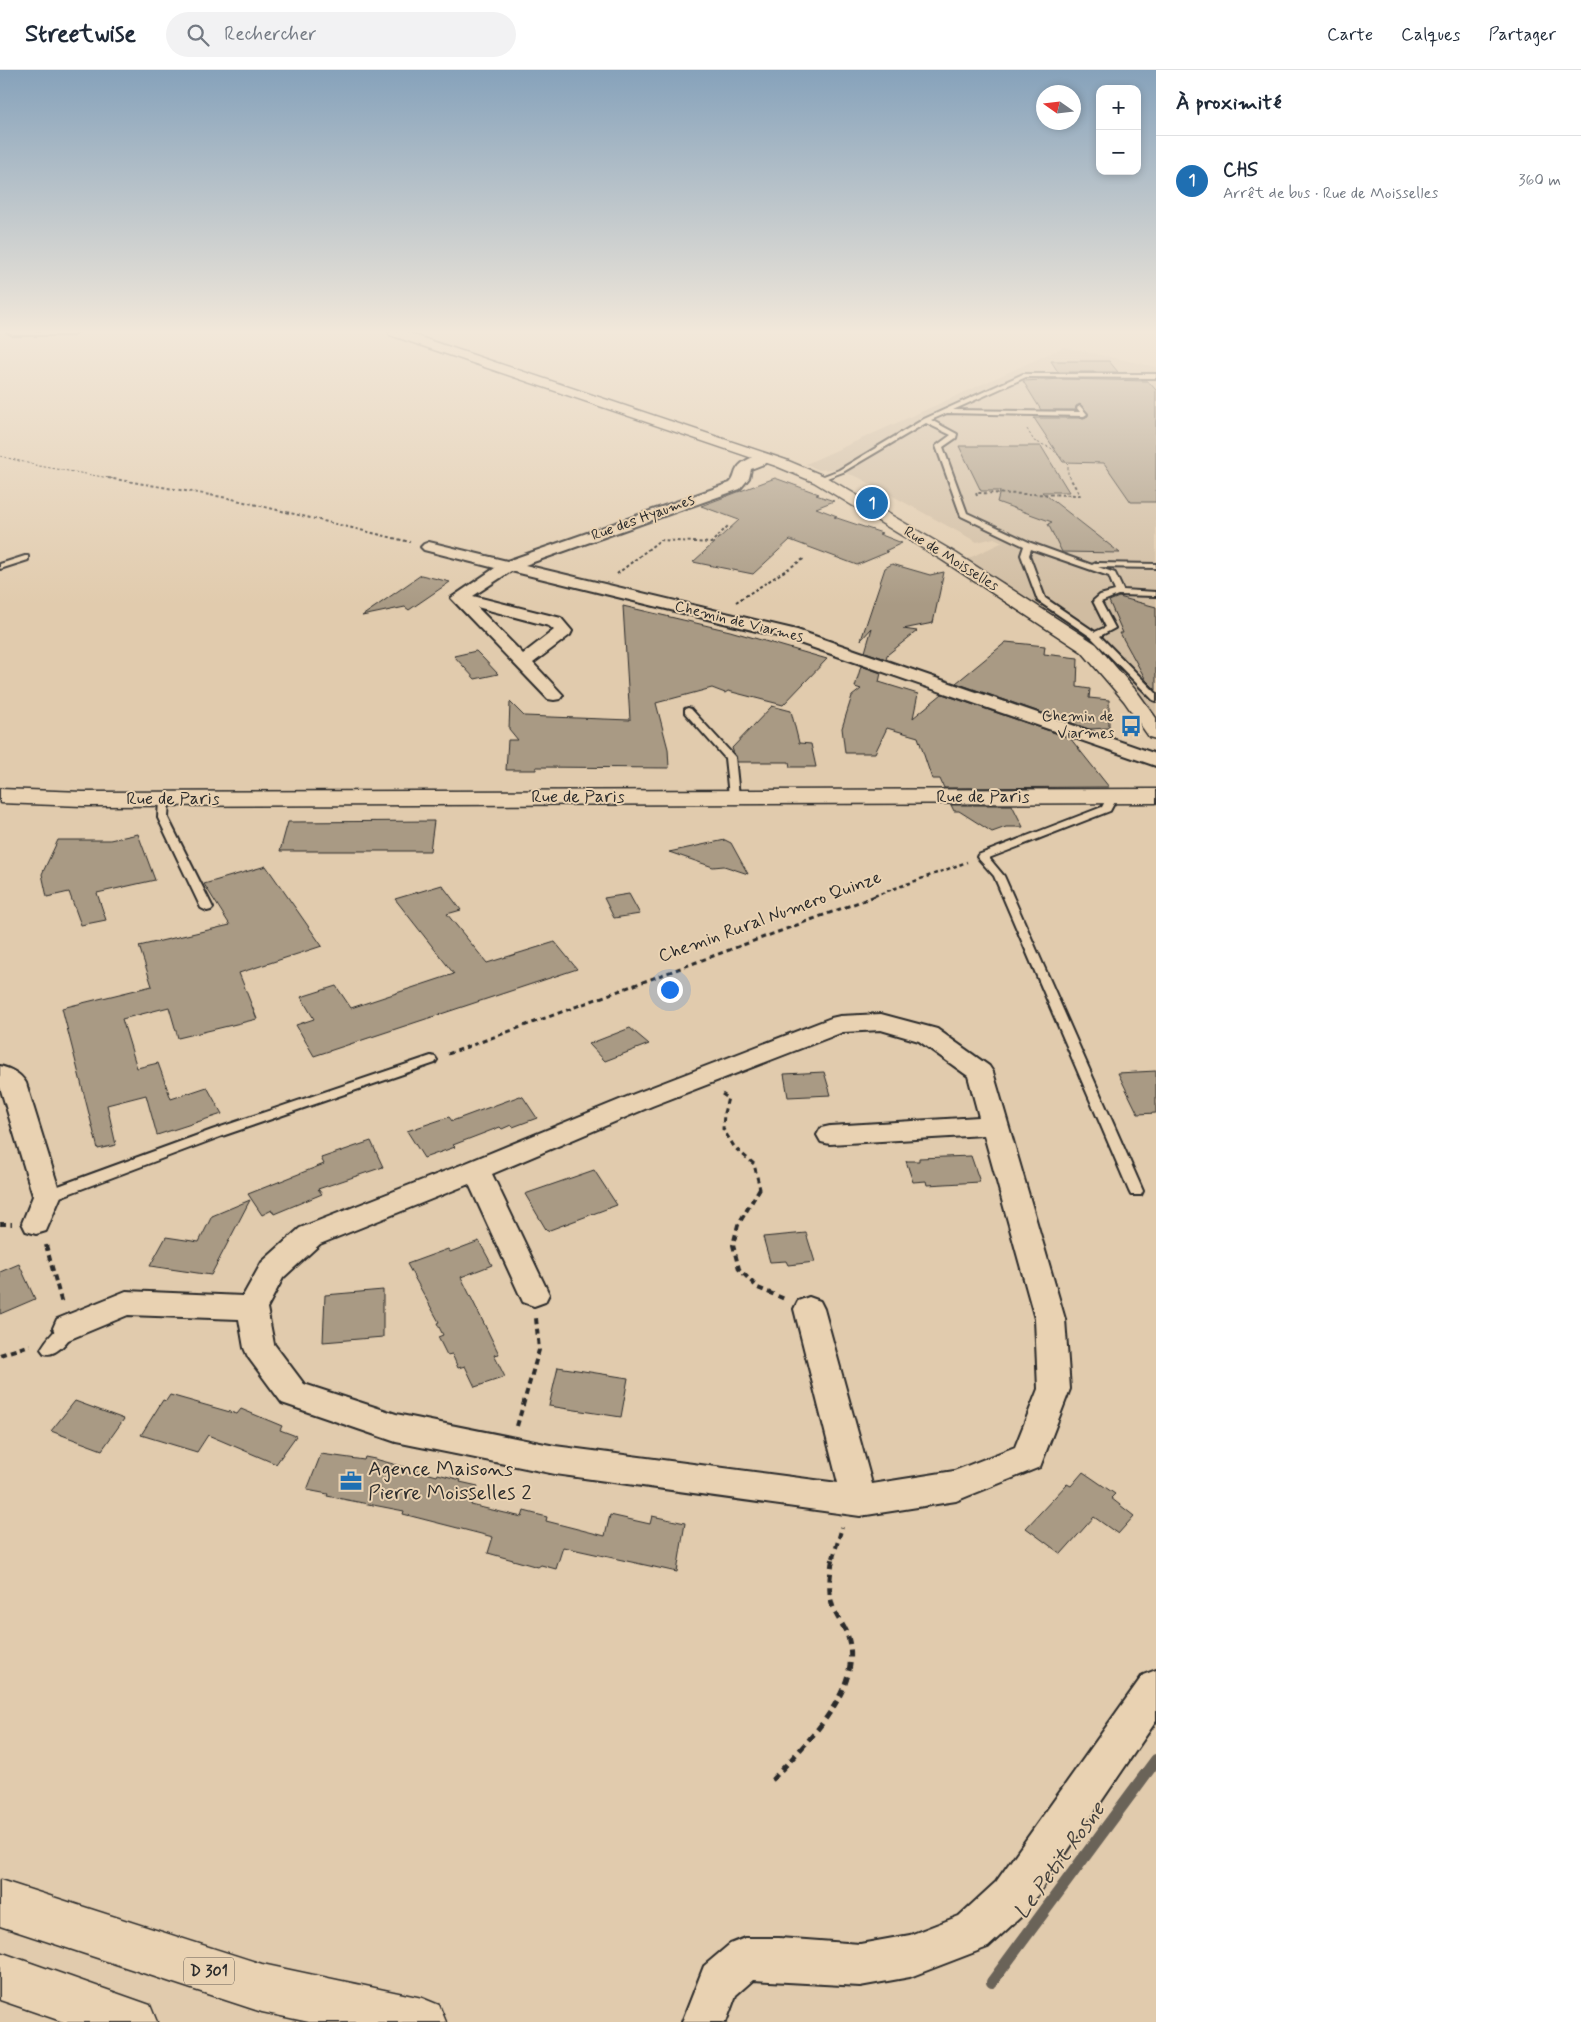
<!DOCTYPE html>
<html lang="fr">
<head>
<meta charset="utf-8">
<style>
  :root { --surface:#fff; --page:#f2f2f3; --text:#1f2937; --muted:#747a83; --line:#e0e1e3; --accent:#1f6fb2 }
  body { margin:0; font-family:Mynerve,sans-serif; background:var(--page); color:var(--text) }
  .controls { position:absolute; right:15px; top:15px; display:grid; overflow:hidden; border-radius:10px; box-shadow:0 2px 8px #0003 }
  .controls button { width:45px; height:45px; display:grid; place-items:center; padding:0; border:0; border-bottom:1px solid var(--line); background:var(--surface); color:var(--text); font:25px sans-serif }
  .compass { position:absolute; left:1036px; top:15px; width:45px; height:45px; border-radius:50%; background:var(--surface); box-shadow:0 2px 8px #0003; rotate:284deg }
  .you { position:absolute; left:669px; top:919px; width:18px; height:18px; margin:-12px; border:4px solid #fff; border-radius:50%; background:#1a73e8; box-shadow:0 0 0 8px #1a73e833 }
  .badge { display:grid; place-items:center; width:32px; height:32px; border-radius:50%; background:var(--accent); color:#fff; font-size:16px; font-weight:700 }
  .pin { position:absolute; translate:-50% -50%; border:2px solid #fff; box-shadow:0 1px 5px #0006 }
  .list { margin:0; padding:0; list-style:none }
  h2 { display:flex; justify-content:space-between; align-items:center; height:65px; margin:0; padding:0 20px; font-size:21px }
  h2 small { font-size:16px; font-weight:400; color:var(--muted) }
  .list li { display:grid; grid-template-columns:32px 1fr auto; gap:15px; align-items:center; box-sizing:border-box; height:90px; padding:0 20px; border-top:1px solid var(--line) }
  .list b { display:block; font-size:19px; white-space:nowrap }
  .list p { margin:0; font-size:16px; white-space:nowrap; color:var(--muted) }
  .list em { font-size:16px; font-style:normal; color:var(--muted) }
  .icon { flex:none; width:28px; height:28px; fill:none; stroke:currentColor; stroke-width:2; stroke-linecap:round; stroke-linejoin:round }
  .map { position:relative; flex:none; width:1156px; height:1952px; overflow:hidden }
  header { display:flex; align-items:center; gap:30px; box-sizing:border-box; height:70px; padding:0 25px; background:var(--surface); border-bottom:1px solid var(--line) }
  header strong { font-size:24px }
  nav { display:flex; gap:28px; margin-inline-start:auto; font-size:18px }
  .search { width:350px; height:45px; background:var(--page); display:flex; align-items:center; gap:12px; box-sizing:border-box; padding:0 18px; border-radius:28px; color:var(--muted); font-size:19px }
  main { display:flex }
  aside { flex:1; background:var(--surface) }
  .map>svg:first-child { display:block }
</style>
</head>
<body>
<header>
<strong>Streetwise</strong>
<div class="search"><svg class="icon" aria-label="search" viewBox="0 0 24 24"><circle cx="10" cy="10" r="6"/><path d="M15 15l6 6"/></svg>Rechercher</div>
<nav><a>Carte</a><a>Calques</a><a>Partager</a></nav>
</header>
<main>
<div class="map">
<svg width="1156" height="1952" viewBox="0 0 1156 1952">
  <rect width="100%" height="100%" fill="#e1cbad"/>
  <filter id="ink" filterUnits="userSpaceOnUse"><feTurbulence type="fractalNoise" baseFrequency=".02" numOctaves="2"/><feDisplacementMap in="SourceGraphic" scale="10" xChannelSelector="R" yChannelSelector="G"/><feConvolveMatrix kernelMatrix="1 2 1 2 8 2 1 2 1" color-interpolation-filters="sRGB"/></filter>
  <g filter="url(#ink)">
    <path fill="#d0bca1" d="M 1064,277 L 1156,297 L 1156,644 L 1094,571 L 967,489 L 1003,472 L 994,468 L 977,472 L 858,407 L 834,399 L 819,400 L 806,394 Z"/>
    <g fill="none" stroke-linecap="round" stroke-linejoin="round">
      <path stroke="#6a6359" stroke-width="12" d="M 992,1912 L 1156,1690"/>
    </g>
    <path fill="#a99a84" stroke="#2b2b2b" d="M 1051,291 L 1109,291 L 1118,302 L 1058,302 Z
      M 1063,309 L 1148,311 L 1156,320 L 1156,432 L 1131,432 L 1104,393 L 1063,392 L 1034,348 L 1084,348 L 1088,346 L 1088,343 L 1080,334 L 1076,336 L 1076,340 L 1041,340 L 1023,311 Z
      M 959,376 L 1041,376 L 1069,422 L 1042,422 L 1120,483 L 1062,482 L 1048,454 L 1052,452 L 997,432 L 1000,421 L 981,421 Z
      M 775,408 L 819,424 L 816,425 L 834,431 L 816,438 L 837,446 L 834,447 L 882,463 L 879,464 L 902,473 L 885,481 L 888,482 L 857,495 L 790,470 L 753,504 L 693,492 L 739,450 L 701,436 Z
      M 892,494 L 930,505 L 944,502 L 933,553 L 903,559 L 917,561 L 887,585 L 886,589 L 865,582 L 872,558 L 861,570 L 885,498 Z
      M 421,505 L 450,512 L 409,540 L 405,537 L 362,546 Z
      M 1119,527 L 1156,537 L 1156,620 L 1146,610 L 1120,563 L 1123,563 L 1109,531 Z
      M 623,536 L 730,561 L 827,589 L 783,635 L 728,621 L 725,623 L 712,618 L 656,633 L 668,679 L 669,698 L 536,697 L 536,700 L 506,700 L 508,670 L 518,670 L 509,659 L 510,632 L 524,646 L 630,650 Z
      M 1006,572 L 1045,576 L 1044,584 L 1078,588 L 1077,617 L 1090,619 L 1089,628 L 1109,630 L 1109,658 L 1089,659 L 956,613 Z
      M 476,581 L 482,587 L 498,604 L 475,609 L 454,586 Z
      M 861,596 L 881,603 L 879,612 L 918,624 L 913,648 L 942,624 L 1070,668 L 1109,717 L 944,718 L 940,709 L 932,709 L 918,667 L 887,658 L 875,683 L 845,683 L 842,658 L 852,626 L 861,619 L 855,617 Z
      M 772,636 L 791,641 L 799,673 L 811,674 L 816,697 L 790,697 L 789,692 L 737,692 L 732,678 Z
      M 951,735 L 1012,735 L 1023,757 L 1006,757 L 992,762 L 959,741 L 954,741 Z
      M 434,751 L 430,781 L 280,781 L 288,752 Z
      M 138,764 L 155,810 L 97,823 L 106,850 L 81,855 L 69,822 L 47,827 L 42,804 L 58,770 L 110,770 Z
      M 725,770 L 731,773 L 748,804 L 724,796 L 713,797 L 669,782 Z
      M 266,796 L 322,876 L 239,903 L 257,949 L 178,968 L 169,937 L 122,949 L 137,998 L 158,993 L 171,1029 L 207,1017 L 222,1044 L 157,1065 L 146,1025 L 107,1035 L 116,1075 L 98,1079 L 62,938 L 152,916 L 139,876 L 230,855 L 204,814 Z
      M 442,815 L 461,840 L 447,844 L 487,893 L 555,872 L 577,899 L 314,986 L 296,955 L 314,949 L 301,927 L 336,916 L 351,938 L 454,904 L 395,829 Z
      M 629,824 L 640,844 L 614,848 L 604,828 Z
      M 630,958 L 649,974 L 605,991 L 589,974 Z
      M 1156,1001 L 1156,1043 L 1138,1044 L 1118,1003 Z
      M 824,1002 L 831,1025 L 788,1027 L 784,1004 Z
      M 520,1026 L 523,1027 L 537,1048 L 513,1057 L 511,1055 L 502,1059 L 500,1057 L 453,1075 L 455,1077 L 424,1088 L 407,1061 L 449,1047 L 452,1051 Z
      M 371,1071 L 383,1097 L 318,1119 L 322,1124 L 274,1144 L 272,1140 L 262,1145 L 248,1124 L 324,1094 L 321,1088 Z
      M 971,1086 L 980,1112 L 927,1115 L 926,1111 L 913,1112 L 906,1091 L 919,1091 L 919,1088 Z
      M 594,1100 L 617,1135 L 547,1161 L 525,1124 Z
      M 250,1130 L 211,1205 L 150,1196 L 166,1167 L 199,1172 L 212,1146 Z
      M 806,1163 L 815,1192 L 788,1195 L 786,1191 L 770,1192 L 763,1167 Z
      M 479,1171 L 492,1195 L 461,1207 L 499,1284 L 494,1285 L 505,1307 L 475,1317 L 465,1296 L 458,1298 L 452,1284 L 447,1285 L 438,1267 L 443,1265 L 437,1253 L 439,1252 L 407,1194 L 448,1179 L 450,1182 Z
      M 19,1194 L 35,1229 L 0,1244 L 0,1202 Z
      M 383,1220 L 383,1267 L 323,1272 L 325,1225 Z
      M 558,1297 L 628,1308 L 621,1347 L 549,1336 Z
      M 170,1325 L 237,1344 L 241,1339 L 282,1356 L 280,1360 L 296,1366 L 276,1394 L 208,1365 L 197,1382 L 141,1365 L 163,1330 L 166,1331 Z
      M 75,1331 L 124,1349 L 102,1380 L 51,1361 Z
      M 321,1384 L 364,1390 L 365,1387 L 375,1389 L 437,1406 L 438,1404 L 461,1410 L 460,1412 L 478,1416 L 471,1435 L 522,1447 L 524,1441 L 547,1447 L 546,1451 L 605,1466 L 610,1445 L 650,1454 L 652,1446 L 685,1453 L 677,1502 L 563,1477 L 556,1499 L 541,1495 L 538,1497 L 488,1483 L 493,1467 L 403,1444 L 404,1441 L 327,1426 L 328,1424 L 307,1420 Z
      M 1083,1402 L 1115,1424 L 1111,1428 L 1134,1446 L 1118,1464 L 1094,1447 L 1061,1484 L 1026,1458 L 1067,1414 L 1071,1416 Z"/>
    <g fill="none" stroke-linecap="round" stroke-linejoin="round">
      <g stroke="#2b2b2b" stroke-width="4">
        <path id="lane" d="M 1023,304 L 1156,304 L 1156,308 L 1026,307 L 953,340 L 1080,342 L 1077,338 L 1080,336 L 1087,344 L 1084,346 L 947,343 L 931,350 L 957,364 L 956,368 L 943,377 L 967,443 L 1031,473 L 1092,495 L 1096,493 L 1156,494 L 1156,498 L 1098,497 L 1115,503 L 1123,520 L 1156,522 L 1156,526 L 1118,525 L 1101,532 L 1115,558 L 1100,566 L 1156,623 L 1156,631 L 1153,630 L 1091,567 L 1038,531 L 1021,485 L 1024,476 L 961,446 L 936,376 L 951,365 L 926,353 L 843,402 L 819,411 L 816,409 L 839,400 L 924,349 ZM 1031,479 L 1109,506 L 1115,521 L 1100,525 L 1093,531 L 1106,557 L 1095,562 L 1045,528 L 1029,485 Z
          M 25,486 L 28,486 L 28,490 L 0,499 L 0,494 Z
          M 688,638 L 691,639 L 735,687 L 739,726 L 738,728 L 730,728 L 729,726 L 725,688 L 685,643 L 685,639 Z
          M 1113,723 L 1118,726 L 1110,741 L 989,788 L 1004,806 L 1143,1121 L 1141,1125 L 1131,1125 L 1129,1121 L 994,806 L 977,787 L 978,785 L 1102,737 L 1109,724 Z
          M 164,726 L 169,729 L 168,748 L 213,838 L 211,840 L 207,841 L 201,838 L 158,748 L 159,729 Z
          M 431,986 L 435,987 L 437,990 L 435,993 L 222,1066 L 52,1130 L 42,1130 L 40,1126 L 42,1122 L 212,1060 Z
          M 68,1252 L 73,1254 L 76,1258 C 70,1269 56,1288 44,1283 L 41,1279 C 46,1270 58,1255 68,1252 Z"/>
      </g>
      <g stroke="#2b2b2b" stroke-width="4">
        <path id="street" d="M 7,262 L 78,262 L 72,265 L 13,265 Z
          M 766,384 L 773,388 L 771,391 L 751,399 L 749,408 L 740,419 L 525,495 L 797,560 L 1156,684 L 1156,696 L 785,568 L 511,501 L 473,526 L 561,548 L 572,561 L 570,565 L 533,593 L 563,625 L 560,629 L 554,630 L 548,629 L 451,528 L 495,498 L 424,480 L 421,477 L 424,474 L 429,472 L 507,491 L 730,413 C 735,408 734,404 737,399 C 743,389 756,386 766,384 ZM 477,537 L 549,556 L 554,560 L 523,584 Z
          M 881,944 L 937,959 L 989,996 L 993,1002 L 1065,1249 L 1070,1319 L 1040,1397 L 968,1426 L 956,1431 L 860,1446 L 555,1404 L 396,1372 L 282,1333 L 248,1287 L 244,1278 L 239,1249 L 128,1245 L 68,1270 L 57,1267 L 53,1258 L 57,1249 L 126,1221 L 243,1226 L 262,1192 L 300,1158 L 466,1093 L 634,1024 L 831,948 L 840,946 ZM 881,960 L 919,971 L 968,1006 L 979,1047 L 830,1056 L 821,1058 L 817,1065 L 821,1072 L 830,1074 L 984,1065 L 1035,1249 L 1038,1319 L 1015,1377 L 954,1401 L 872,1414 L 824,1239 L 820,1231 L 809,1227 L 798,1231 L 794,1239 L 838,1413 L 555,1376 L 396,1344 L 304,1314 L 274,1274 L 267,1238 L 283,1208 L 320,1174 L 469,1114 L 523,1232 L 534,1236 L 545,1232 L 549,1224 L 492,1104 L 652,1036 L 843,962 Z
          M 0,996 C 11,999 20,1003 26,1013 L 61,1126 L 46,1161 L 36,1164 L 26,1161 L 22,1153 L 33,1126 L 0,1017 Z
          M 1156,1600 L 1156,1651 L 1026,1842 L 988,1877 L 910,1907 L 860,1916 L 753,1910 L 736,1925 L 726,1952 L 682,1952 L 704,1896 L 730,1874 L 745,1868 L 779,1868 L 860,1874 L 910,1865 L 959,1846 L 996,1812 L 1143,1605 Z"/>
      </g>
      <g stroke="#2b2b2b" stroke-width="3">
        <path id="secondary" d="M 388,262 L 405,262 L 786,390 L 824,406 L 954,482 L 1096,574 L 1138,623 L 1156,648 L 1156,669 L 1149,667 L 1124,631 L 1082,582 L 942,490 L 814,412 L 776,396 L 390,265 Z
          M 0,719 L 83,722 L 1156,719 L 1156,733 L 83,736 L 0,733 Z"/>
      </g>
      <g stroke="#2b2b2b" stroke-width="3">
        <path id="highway" d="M 0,1810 L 262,1894 L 422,1928 L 439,1935 L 446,1952 L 309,1952 L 262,1942 L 0,1856 Z
          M 0,1882 L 150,1935 L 157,1952 L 64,1952 L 0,1930 Z"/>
      </g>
      <path stroke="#2b2b2b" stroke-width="1" stroke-dasharray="2.5 2" stroke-linecap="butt" d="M 1027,359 L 1034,371 L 1051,378 L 1068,394 L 1068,404 L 1071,409
        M 0,386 L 39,396 L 115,409"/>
      <path stroke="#2b2b2b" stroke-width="2" stroke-dasharray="3 2.5" stroke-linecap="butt" d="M 108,408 L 228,428 L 410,472
        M 977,426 L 976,423 L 1080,425 L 1070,408
        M 617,504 L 660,470 L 711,473 L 728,456
        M 736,532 L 805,488"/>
      <path stroke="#2b2b2b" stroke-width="2.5" stroke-dasharray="4 3" stroke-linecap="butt" d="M 874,826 L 967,792"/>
      <path stroke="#2b2b2b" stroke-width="3" stroke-dasharray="5 4" stroke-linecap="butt" d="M 448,984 L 878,825
        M 722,1024 L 728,1028 L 724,1043 L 723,1059 L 735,1078 L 754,1094 L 760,1119"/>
      <path stroke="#2b2b2b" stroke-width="4" stroke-dasharray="6 4.5" stroke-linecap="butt" d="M 760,1118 L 738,1155 L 733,1175 L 739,1199 L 758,1218 L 785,1229
        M 0,1154 L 12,1154
        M 46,1175 L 62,1234
        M 0,1285 L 30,1275
        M 517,1356 L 539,1280 L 536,1248
        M 833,1488 L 842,1457"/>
      <path stroke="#2b2b2b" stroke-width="5" stroke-dasharray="8 5.5" stroke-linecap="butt" d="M 772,1710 C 804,1675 864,1620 848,1567 C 845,1557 838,1549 834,1540 C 827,1524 830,1503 833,1487"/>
      <use href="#lane" fill="#e9d2b2" fill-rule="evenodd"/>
      <use href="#street" fill="#e9d2b2" fill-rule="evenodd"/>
      <use href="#secondary" fill="#e9d2b2" fill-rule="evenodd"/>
      <use href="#highway" fill="#e9d2b2" fill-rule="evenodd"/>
    </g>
  </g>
  <linearGradient id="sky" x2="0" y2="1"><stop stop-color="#86a2bb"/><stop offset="0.49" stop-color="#f2e8da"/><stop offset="1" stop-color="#f2e8da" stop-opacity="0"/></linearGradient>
  <rect width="1156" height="535" fill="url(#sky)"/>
  <defs>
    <g id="bus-bare" transform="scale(1.725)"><path d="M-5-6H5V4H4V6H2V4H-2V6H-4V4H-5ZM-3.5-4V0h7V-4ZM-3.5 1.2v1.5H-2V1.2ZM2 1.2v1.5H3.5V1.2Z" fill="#1f6fb2" stroke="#e9d2b2" stroke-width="2.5" paint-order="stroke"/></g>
    <g id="office-bare" transform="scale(1.725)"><path d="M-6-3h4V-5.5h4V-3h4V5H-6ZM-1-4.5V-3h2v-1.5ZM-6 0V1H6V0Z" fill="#1f6fb2" stroke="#e9d2b2" stroke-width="2.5" paint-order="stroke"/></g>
  </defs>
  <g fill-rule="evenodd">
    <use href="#bus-bare" x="1131" y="656"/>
    <use href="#office-bare" x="351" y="1411"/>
  </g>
  <g text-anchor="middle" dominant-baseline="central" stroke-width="4" stroke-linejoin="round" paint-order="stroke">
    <g font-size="15" fill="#2b2b2b" stroke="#e9d2b2">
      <text transform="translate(643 448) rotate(-20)">Rue des Hyaumes</text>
      <text transform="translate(951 489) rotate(32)">Rue de Moisselles</text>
      <text transform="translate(739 552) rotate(14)">Chemin de Viarmes</text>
    </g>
    <g font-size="15" fill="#2b2b2b" stroke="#e9d2b2" text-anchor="end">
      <text x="1114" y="647">Chemin de<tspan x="1114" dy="17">Viarmes</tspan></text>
    </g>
    <rect fill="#e9d2b2" stroke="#645d54" stroke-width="1" x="184" y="1887.5" width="50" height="27" rx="4"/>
    <g font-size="16" font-weight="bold" fill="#2b2b2b">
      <text x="209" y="1901">D 301</text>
    </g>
    <g font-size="18" fill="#2b2b2b" stroke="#e9d2b2">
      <text x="578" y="727">Rue de Paris</text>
      <text x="983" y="727">Rue de Paris</text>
      <text x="173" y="729">Rue de Paris</text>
      <text transform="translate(770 847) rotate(-20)">Chemin Rural Numero Quinze</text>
    </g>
    <g font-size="21" fill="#2b2b2b" stroke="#e9d2b2" text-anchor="start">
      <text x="368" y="1399">Agence Maisons<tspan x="368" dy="24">Pierre Moisselles 2</tspan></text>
    </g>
    <g font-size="22" font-style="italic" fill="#45423e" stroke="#e9d2b2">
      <text transform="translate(1060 1791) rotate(-54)">Le Petit Rosne</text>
    </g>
  </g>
</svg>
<div class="controls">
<button>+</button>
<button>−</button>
</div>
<svg class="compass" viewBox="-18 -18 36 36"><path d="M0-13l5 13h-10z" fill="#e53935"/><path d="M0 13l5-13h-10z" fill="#747a83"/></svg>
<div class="you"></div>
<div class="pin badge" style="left:872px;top:433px">1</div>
</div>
<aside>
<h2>À proximité<small></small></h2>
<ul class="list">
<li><span class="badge">1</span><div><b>CHS</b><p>Arrêt de bus · Rue de Moisselles</p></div><em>360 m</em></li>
</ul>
</aside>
</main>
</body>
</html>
